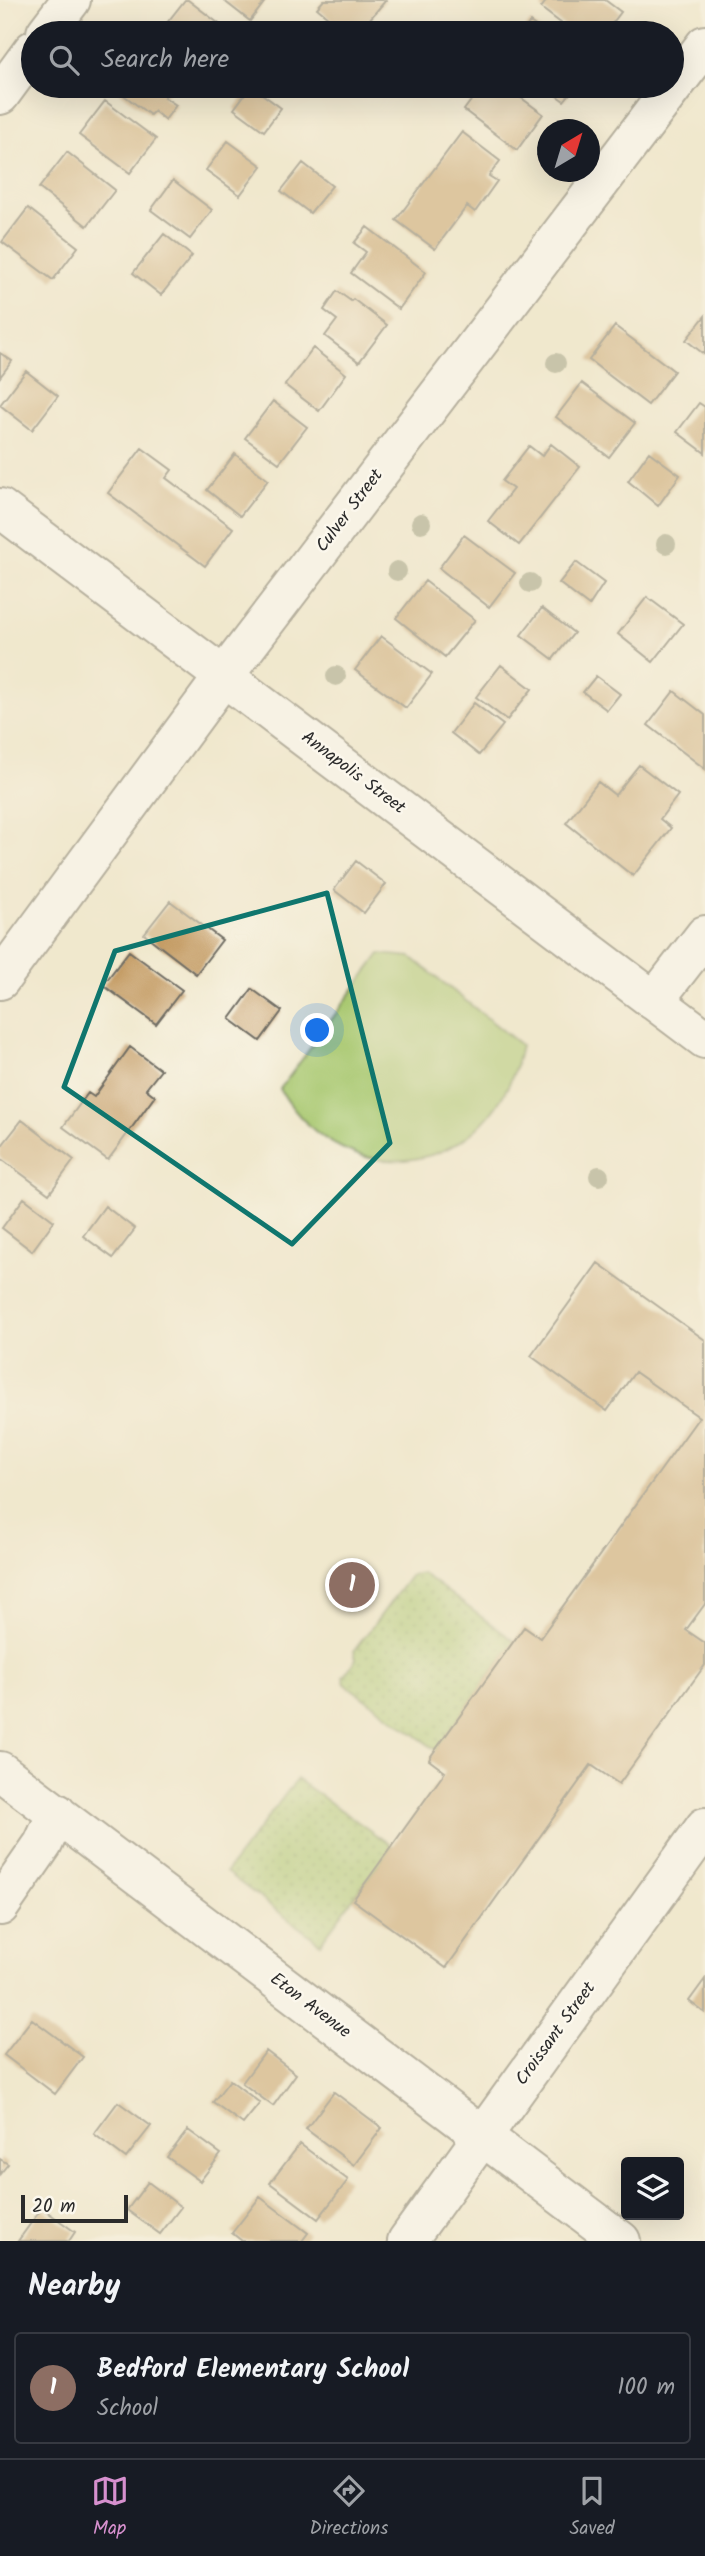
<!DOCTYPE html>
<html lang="en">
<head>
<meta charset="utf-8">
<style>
  :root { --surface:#171b24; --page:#20242c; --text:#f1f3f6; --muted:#9ea1a6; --line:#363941; --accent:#d690ce }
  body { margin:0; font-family:Kalam,sans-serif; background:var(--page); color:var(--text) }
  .controls { position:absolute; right:21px; bottom:21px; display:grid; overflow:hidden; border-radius:7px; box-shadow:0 7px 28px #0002 }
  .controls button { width:63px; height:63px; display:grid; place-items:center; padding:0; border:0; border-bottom:2px solid var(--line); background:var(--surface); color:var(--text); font:35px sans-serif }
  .compass { position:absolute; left:537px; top:119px; width:63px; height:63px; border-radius:50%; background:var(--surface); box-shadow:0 7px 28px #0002; rotate:38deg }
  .scale { position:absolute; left:21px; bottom:18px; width:107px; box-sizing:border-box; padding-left:7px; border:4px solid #2b2b2b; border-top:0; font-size:19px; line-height:24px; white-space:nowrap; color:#2b2b2b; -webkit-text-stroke:5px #fbf7ec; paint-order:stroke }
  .you { position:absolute; left:318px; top:1031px; width:24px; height:24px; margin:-18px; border:5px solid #fff; border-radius:50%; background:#1a73e8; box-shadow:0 0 0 10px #1a73e833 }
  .badge { display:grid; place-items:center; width:46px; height:46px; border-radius:50%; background:var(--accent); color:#fff; font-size:23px; font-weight:700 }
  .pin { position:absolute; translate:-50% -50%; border:4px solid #fff; box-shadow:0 2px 7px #0006 }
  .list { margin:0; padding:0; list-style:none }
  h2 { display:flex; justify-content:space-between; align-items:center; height:91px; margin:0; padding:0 28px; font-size:30px }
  h2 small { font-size:23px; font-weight:400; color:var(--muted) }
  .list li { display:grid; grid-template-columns:46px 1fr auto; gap:21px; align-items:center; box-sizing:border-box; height:112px; margin:0 14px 14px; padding:0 14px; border:2px solid var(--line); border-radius:7px }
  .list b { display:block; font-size:26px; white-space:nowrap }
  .list p { margin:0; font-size:23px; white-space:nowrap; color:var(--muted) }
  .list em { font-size:23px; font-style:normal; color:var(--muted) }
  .icon { flex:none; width:38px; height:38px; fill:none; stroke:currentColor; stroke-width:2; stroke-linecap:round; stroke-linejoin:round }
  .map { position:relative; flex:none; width:705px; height:2241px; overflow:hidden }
  .search { position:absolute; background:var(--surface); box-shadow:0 7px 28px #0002; left:21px; right:21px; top:21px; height:77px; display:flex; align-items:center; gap:18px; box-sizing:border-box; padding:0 24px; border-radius:38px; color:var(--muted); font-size:26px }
  .sheet { height:217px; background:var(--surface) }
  nav { display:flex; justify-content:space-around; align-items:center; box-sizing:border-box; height:98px; border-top:2px solid var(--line); background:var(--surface); font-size:19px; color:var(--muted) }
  nav a { display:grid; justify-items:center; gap:4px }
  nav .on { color:var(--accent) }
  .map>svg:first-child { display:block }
</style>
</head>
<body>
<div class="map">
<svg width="705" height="2241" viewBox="0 0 705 2241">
  <defs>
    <pattern id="park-dots" width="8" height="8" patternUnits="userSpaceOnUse" patternTransform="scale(1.75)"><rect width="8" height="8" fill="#a8c870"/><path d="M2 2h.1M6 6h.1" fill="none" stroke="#89a35c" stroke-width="1.8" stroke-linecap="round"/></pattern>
  </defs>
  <rect width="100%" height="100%" fill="#fbf7ec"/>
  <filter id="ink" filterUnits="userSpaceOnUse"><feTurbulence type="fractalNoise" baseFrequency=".0143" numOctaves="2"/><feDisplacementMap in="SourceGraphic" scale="14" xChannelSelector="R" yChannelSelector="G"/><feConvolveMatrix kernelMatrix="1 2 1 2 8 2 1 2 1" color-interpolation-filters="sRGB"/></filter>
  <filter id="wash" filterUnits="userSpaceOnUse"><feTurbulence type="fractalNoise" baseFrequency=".00686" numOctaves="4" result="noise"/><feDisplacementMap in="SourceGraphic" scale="28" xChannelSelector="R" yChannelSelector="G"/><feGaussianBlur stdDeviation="1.57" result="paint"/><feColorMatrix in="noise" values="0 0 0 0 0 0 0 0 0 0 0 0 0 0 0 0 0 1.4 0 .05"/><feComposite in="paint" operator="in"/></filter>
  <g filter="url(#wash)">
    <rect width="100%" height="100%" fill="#f0e8cd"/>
    <path fill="url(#park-dots)" stroke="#6a7a4e" stroke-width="2" d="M 422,1573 L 514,1641 L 436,1750 L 345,1684 L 343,1677 L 356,1659 L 354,1651 L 411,1575 Z
      M 297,1779 L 392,1846 L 320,1943 L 226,1872 Z"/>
    <path fill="#a8c870" stroke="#6a7a4e" stroke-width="2" d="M 380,954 L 411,957 L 521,1045 C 497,1175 347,1203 280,1089 Z"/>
    <g id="blocks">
      <path fill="#c59d66" d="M 185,0 L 188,0 L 231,33 L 159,33 Z
        M 223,0 L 266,0 L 250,21 Z
        M 324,0 L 386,0 L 358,33 L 347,33 L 317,8 Z
        M 547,0 L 605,0 L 621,12 L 605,33 L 574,33 L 541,8 Z
        M 530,22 L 545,33 L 522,33 Z
        M 116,86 L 173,86 L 164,97 L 176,105 L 165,120 L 154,111 L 150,115 L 117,90 L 119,88 Z
        M 251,86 L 281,108 L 264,131 L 234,109 Z
        M 308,86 L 324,86 L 318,94 Z
        M 482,86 L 505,86 L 543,114 L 517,150 L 464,110 Z
        M 543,86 L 576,86 L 564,101 Z
        M 105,101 L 156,139 L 130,173 L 79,135 Z
        M 462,132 L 500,161 L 489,176 L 497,181 L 475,212 L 467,206 L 435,249 L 396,220 Z
        M 228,141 L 262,166 L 240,195 L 206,170 Z
        M 67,152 L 115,190 L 87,226 L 39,188 Z
        M 303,163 L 332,186 L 310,213 L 281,191 Z
        M 173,180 L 212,210 L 190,239 L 151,210 Z
        M 28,208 L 78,247 L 53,280 L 2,242 Z
        M 367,227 L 426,272 L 399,309 L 351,273 L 366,252 L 354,243 Z
        M 164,234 L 192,256 L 161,295 L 133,273 Z
        M 337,291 L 351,301 L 353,299 L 387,325 L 359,362 L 325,336 L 337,320 L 324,310 Z
        M 705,316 L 705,355 L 686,340 Z
        M 615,326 L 674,371 L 648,405 L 589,360 Z
        M 313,348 L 346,374 L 319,411 L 285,385 Z
        M 0,353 L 12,361 L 0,377 Z
        M 26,371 L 58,396 L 32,430 L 0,405 Z
        M 582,383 L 635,423 L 609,457 L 556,417 Z
        M 273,401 L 307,427 L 279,463 L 245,438 Z
        M 699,403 L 705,407 L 705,453 L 677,432 Z
        M 551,444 L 580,467 L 519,545 L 488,521 L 513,489 L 502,481 L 529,446 L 542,456 Z
        M 142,448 L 172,470 L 166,478 L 233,528 L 205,566 L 108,493 Z
        M 649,452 L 680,475 L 658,506 L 628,481 Z
        M 235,454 L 268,480 L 240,516 L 207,490 Z
        M 464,535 L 515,573 L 489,607 L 439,568 Z
        M 576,562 L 604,583 L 589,606 L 559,583 Z
        M 425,581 L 475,620 L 445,657 L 396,618 Z
        M 647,597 L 683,624 L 653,662 L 618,634 Z
        M 542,608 L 574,633 L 553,659 L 521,635 Z
        M 381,636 L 432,674 L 406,708 L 355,670 Z
        M 501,665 L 532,689 L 507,720 L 476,697 Z
        M 596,676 L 620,694 L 607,710 L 583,692 Z
        M 674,691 L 705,715 L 705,769 L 648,725 Z
        M 474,703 L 503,725 L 479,755 L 451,733 Z
        M 639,765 L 678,795 L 660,819 L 671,828 L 633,876 L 566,823 L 598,782 L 615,795 Z
        M 356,861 L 386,884 L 364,913 L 334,890 Z
        M 170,901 L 222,940 L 196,974 L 144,934 Z
        M 129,951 L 182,990 L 156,1024 L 103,985 Z
        M 252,989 L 282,1011 L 260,1041 L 230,1019 Z
        M 130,1047 L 161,1070 L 146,1089 L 155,1096 L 108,1160 L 63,1127 L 88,1093 L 94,1097 Z
        M 22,1120 L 74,1160 L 49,1194 L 0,1158 L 0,1148 Z
        M 24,1198 L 54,1221 L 32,1251 L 2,1228 Z
        M 105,1206 L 135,1229 L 113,1258 L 83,1236 Z
        M 598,1263 L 705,1340 L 705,1604 L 686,1630 L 705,1643 L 705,1665 L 619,1784 L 591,1765 L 446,1968 L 353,1900 L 445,1772 L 429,1760 L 431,1756 L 524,1627 L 540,1638 L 699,1417 L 635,1372 L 607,1411 L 531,1356 Z
        M 705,1979 L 705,2013 L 689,2001 Z
        M 32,2019 L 83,2057 L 55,2094 L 4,2055 Z
        M 266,2051 L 296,2074 L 273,2106 L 242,2083 Z
        M 230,2080 L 260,2103 L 243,2124 L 213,2102 Z
        M 334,2092 L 382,2128 L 354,2165 L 306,2129 Z
        M 118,2102 L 151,2126 L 126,2158 L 94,2134 Z
        M 188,2130 L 221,2154 L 200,2181 L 167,2157 Z
        M 300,2144 L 348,2180 L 318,2219 L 270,2183 Z
        M 0,2159 L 8,2164 L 0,2174 Z
        M 148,2182 L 181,2207 L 160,2234 L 127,2210 Z
        M 260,2197 L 308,2233 L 302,2241 L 242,2241 L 232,2233 Z
        M 42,2208 L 75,2232 L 69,2241 L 18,2241 Z"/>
    </g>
  </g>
  <g filter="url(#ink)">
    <use href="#blocks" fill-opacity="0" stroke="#706d64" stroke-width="2"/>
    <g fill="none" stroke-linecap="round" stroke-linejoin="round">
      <g stroke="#706d64" stroke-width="42">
        <path id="minor" d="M 46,33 L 71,0
          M 0,95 L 33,50
          M 0,508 L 705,1039
          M 0,980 L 224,676 L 705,45
          M 654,1001 L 705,935
          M 0,1771 L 621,2241
          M 0,1906 L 43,1844 L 57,1813
          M 407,2241 L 705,1827"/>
      </g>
      <use href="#minor" stroke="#fff" stroke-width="38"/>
    </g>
    <g fill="#989a7f">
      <circle cx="556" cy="363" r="10"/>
      <circle cx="421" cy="523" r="10"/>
      <circle cx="666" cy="544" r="10"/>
      <circle cx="397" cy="571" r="10"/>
      <circle cx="530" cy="583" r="10"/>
      <circle cx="336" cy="676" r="10"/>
      <circle cx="599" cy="1176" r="10"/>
    </g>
  </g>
  <path d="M0 0H705V2241H0ZM 327,893 L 390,1143 L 292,1244 L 64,1087 L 115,951 Z" fill="#f0e8cd" fill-opacity=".55" fill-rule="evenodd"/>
  <path fill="none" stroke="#0f766e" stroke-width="5" stroke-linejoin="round" d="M 327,893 L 390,1143 L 292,1244 L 64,1087 L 115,951 Z"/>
  <g text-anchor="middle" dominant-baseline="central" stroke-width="5" stroke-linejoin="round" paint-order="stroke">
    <g font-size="18" fill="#2b2b2b" stroke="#fbf7ec">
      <text transform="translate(350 511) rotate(-53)">Culver Street</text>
      <text transform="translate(353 773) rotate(37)">Annapolis Street</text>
      <text transform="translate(310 2006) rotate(37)">Eton Avenue</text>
      <text transform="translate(556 2034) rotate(-54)">Croissant Street</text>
    </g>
  </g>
</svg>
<div class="controls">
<button><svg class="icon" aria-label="layers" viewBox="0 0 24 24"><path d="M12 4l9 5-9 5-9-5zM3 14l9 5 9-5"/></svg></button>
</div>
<svg class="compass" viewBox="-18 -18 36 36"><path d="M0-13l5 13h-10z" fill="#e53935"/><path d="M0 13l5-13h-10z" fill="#9ea1a6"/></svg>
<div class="scale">20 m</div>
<div class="you"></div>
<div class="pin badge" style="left:352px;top:1585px;background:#8d6e63">1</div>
<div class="search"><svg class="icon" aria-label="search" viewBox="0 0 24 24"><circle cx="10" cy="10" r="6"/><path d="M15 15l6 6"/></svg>Search here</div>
</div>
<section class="sheet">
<h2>Nearby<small></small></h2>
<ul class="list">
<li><span class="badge" style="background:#8d6e63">1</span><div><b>Bedford Elementary School</b><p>School</p></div><em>100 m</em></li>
</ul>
</section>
<nav>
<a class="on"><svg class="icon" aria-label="map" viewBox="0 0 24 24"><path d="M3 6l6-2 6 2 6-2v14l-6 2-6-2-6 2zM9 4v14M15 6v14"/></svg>Map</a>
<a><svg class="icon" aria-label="directions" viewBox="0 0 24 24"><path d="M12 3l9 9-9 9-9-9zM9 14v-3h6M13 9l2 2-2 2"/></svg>Directions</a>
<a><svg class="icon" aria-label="saved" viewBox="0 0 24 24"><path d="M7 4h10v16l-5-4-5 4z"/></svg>Saved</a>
</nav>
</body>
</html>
